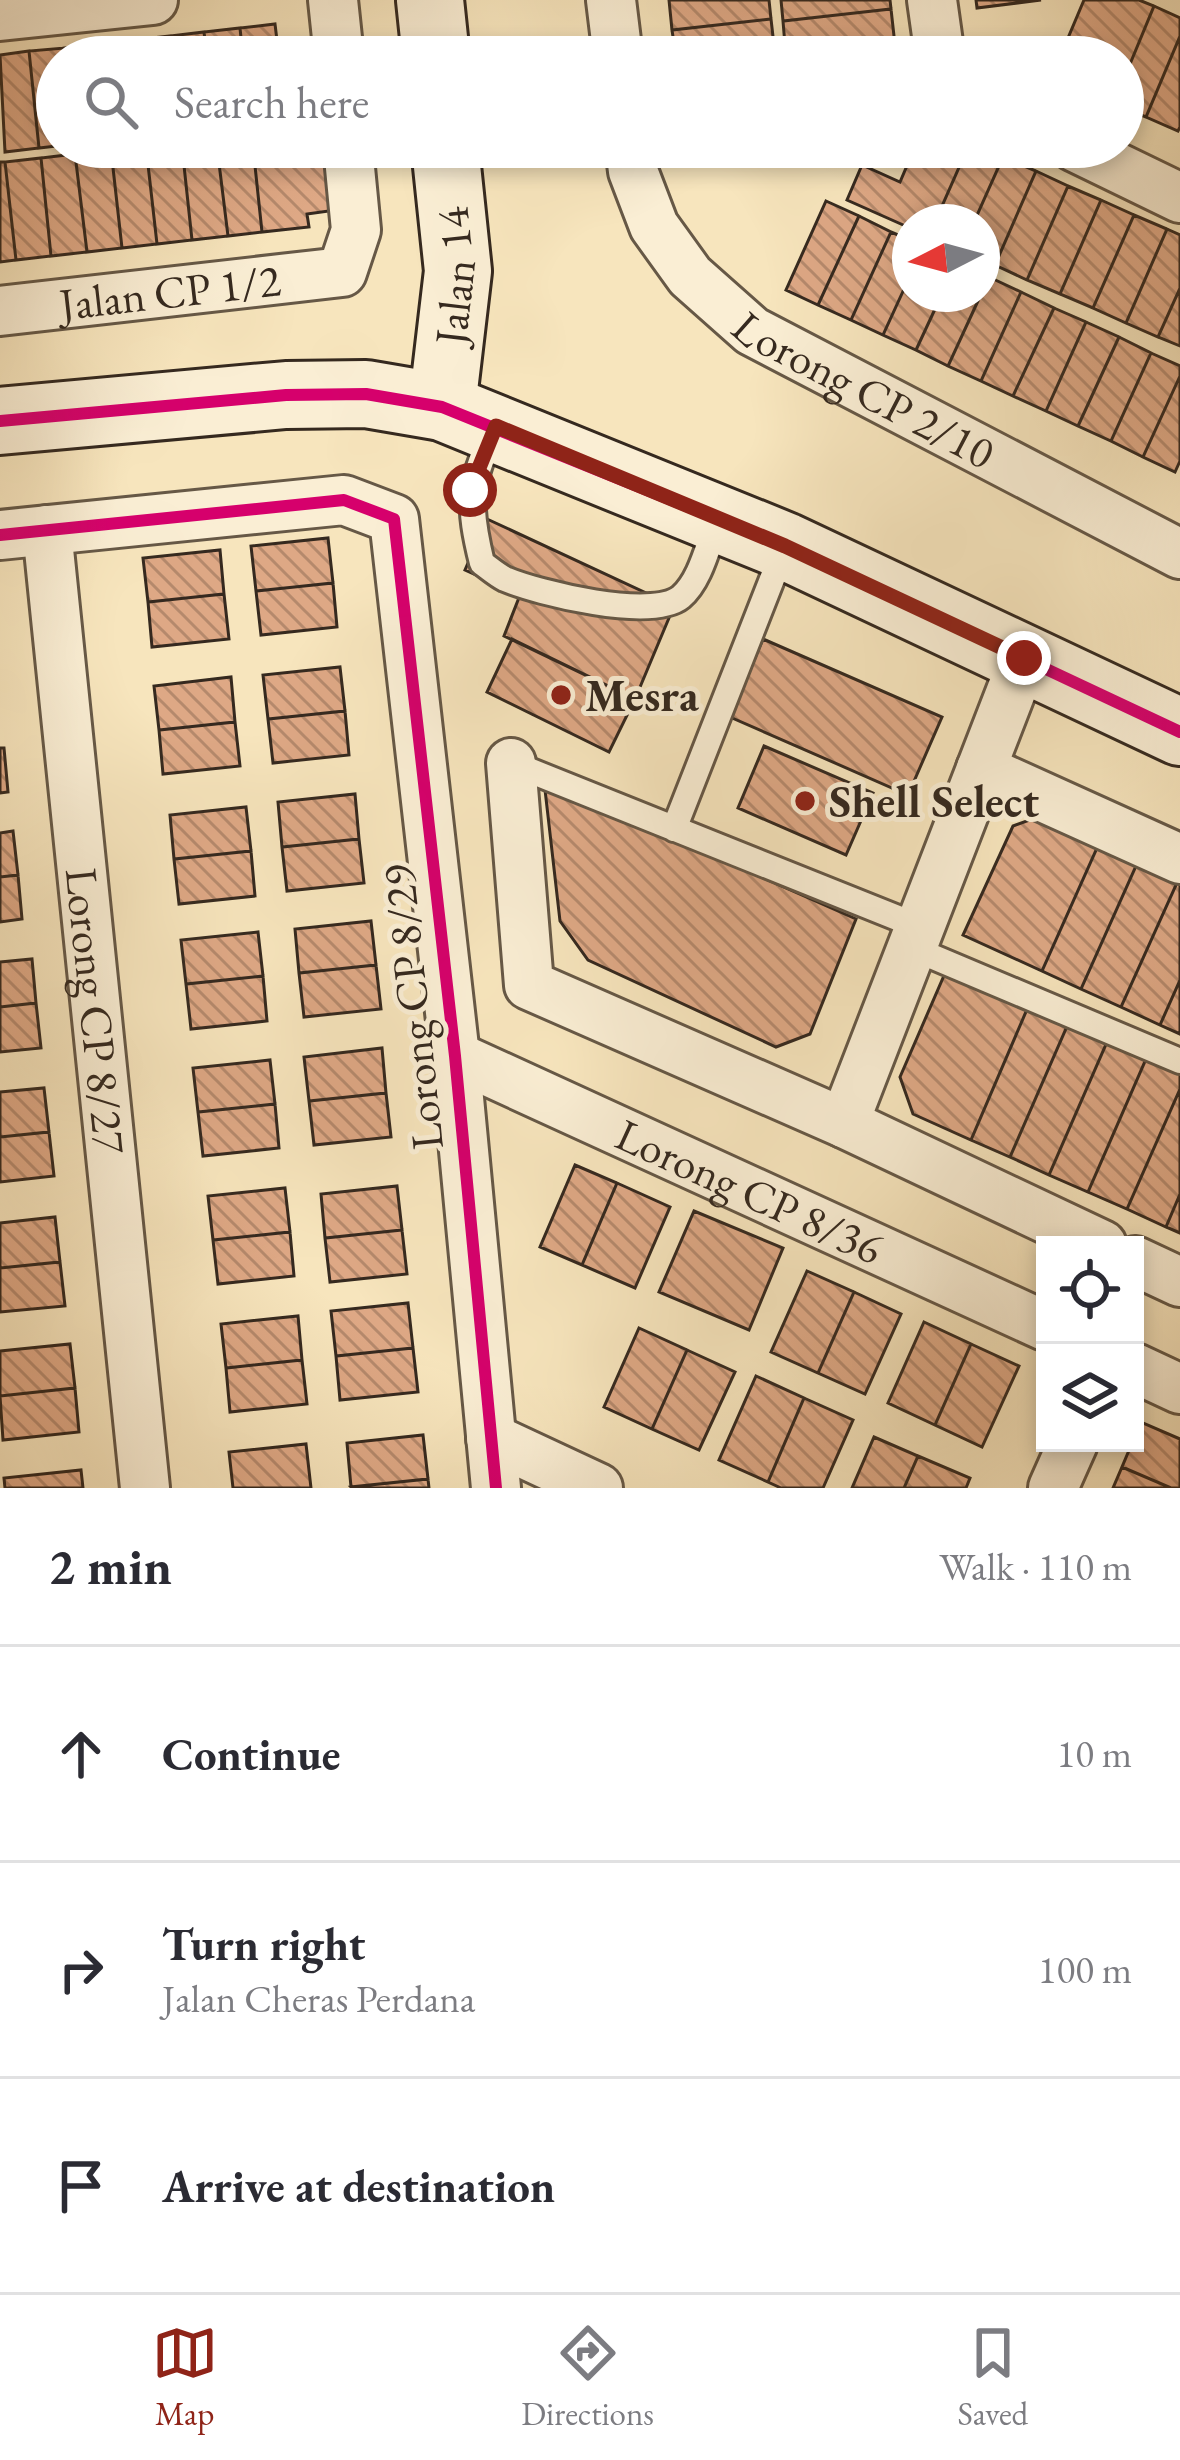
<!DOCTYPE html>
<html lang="en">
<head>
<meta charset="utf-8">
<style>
  :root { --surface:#fff; --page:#f7f7f7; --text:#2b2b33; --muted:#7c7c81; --line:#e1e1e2; --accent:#8f2418 }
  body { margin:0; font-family:"EB Garamond",serif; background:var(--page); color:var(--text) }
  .controls { position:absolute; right:36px; bottom:36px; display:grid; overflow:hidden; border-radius:0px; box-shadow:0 6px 18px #0003 }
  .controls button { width:108px; height:108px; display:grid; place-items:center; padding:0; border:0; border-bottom:3px solid var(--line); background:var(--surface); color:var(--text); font:60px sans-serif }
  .compass { position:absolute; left:892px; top:204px; width:108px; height:108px; border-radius:50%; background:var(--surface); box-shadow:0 6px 18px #0003; rotate:264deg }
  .stop { position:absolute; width:36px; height:36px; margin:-27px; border:9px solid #8f2418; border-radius:50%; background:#fff }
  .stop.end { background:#8f2418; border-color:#fff; box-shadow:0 3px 12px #0008 }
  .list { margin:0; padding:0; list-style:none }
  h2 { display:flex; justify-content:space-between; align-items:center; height:156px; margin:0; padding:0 48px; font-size:51px }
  h2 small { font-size:39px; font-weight:400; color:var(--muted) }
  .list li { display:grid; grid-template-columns:78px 1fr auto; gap:36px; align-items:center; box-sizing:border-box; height:216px; padding:0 48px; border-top:3px solid var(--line) }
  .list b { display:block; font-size:45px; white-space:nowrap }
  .list p { margin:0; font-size:39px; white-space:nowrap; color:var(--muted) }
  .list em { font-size:39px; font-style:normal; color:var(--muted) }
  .icon { flex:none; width:66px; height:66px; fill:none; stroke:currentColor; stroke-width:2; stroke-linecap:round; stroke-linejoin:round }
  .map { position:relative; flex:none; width:1180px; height:1488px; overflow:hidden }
  .search { position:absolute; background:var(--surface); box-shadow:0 6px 18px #0003; left:36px; right:36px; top:36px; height:132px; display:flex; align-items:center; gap:30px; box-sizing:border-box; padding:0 42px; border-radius:66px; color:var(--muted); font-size:45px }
  .sheet { height:804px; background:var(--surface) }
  nav { display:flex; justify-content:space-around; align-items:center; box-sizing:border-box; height:168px; border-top:3px solid var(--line); background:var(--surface); font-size:33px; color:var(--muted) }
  nav a { display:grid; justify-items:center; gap:6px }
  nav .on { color:var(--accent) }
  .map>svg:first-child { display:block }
</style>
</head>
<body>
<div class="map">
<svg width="1180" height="1488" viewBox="0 0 1180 1488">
  <defs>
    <pattern id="building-back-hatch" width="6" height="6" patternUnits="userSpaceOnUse" patternTransform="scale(3)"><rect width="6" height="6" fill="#dea885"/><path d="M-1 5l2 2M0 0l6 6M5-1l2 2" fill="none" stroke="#b5896c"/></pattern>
  </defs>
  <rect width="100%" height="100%" fill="#f7e5bd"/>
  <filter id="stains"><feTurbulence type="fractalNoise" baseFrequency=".00167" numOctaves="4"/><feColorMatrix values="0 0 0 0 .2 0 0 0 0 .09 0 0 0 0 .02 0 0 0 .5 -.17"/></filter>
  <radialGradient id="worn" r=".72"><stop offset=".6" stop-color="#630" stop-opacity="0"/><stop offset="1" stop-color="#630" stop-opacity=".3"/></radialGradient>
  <path fill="url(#building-back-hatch)" stroke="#35291f" stroke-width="3" d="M 669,0 L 769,0 L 771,19 L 672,30 Z
    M 781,0 L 890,0 L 891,9 L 783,21 Z
    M 976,0 L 1041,0 L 977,8 Z
    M 1084,0 L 1139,0 L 1154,6 L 1123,81 L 1123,57 L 1060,57 Z
    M 1154,6 L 1180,18 L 1180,36 L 1146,117 L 1123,108 L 1123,81 Z
    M 891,9 L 895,45 L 786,57 L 783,21 Z
    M 771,19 L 775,54 L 676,57 L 672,30 Z
    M 275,24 L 279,57 L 243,57 L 240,28 Z
    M 240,28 L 243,57 L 207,57 L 204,32 Z
    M 204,32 L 207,57 L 172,57 L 170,36 Z
    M 170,36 L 172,57 L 136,57 L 134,40 Z
    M 1180,36 L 1180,127 L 1178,131 L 1146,117 Z
    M 134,40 L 136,57 L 100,57 L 99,43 Z
    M 99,43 L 100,57 L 65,57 L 64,48 Z
    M 895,45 L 896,57 L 786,57 Z
    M 64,48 L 65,57 L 57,57 L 57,146 L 39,148 L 29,51 Z
    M 29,51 L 39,148 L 5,152 L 0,55 Z
    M 146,147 L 182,147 L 192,240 L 157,244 Z
    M 146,147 L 157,244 L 122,248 L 111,150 Z
    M 182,147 L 217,147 L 228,236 L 192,240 Z
    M 217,147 L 253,147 L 262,232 L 228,236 Z
    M 253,147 L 329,147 L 336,210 L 307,214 L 309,227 L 262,232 Z
    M 915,147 L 968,147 L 935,222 L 910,222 L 910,228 L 847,200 L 862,165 L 900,182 Z
    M 968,147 L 981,147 L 1003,157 L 974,222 L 935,222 Z
    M 111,150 L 122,248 L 87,252 L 75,154 Z
    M 75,154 L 87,252 L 51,256 L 41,158 Z
    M 1003,157 L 1036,171 L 995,265 L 982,259 L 982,222 L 974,222 Z
    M 41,158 L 51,256 L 16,260 L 5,162 Z
    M 0,162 L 5,162 L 16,260 L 0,262 Z
    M 1036,171 L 1068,186 L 1027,280 L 995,265 Z
    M 1068,186 L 1101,200 L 1060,294 L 1027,280 Z
    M 1101,200 L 1134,215 L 1093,308 L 1060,294 Z
    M 826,201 L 859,216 L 818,305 L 786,290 Z
    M 1134,215 L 1167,229 L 1126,323 L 1093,308 Z
    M 859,216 L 891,232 L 851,320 L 818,305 Z
    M 1167,229 L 1180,235 L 1180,288 L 1158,337 L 1126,323 Z
    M 891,232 L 910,240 L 910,276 L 883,335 L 851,320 Z
    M 910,276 L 910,294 L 942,294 L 916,350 L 883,335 Z
    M 989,277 L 1021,292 L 981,381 L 948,366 Z
    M 1180,288 L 1180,346 L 1158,337 Z
    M 1021,292 L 1054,308 L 1013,396 L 981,381 Z
    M 942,294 L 981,294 L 948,366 L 916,350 Z
    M 1054,308 L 1086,322 L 1046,411 L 1013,396 Z
    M 1086,322 L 1119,337 L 1078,426 L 1046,411 Z
    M 1119,337 L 1151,353 L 1111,441 L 1078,426 Z
    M 1151,353 L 1180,366 L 1180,376 L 1143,457 L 1111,441 Z
    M 1180,376 L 1180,461 L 1175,472 L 1143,457 Z
    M 487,519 L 674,606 L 635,699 L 504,636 L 520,595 L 465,570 Z
    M 328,538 L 333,583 L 256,591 L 251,546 Z
    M 220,550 L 224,594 L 148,602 L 143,558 Z
    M 333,583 L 337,627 L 261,635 L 256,591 Z
    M 224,594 L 229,639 L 152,647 L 148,602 Z
    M 512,639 L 635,699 L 609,752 L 487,692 Z
    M 763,639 L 942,717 L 908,795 L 730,717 Z
    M 340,667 L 345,711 L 268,719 L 263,675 Z
    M 231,677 L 235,722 L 159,730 L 154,686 Z
    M 345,711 L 349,755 L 273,763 L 268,719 Z
    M 235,722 L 240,766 L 163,774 L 159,730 Z
    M 764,746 L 873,793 L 846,855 L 738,808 Z
    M 0,748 L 4,748 L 8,792 L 0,793 Z
    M 544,781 L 856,919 L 810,1034 L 776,1047 L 588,960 L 560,921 Z
    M 355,794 L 359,839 L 282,847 L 278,802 Z
    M 246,807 L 251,851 L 174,859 L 170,815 Z
    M 1046,814 L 1101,839 L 1042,971 L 963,935 L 1013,826 Z
    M 13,831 L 18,875 L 0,877 L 0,833 Z
    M 359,839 L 364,883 L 287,891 L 282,847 Z
    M 1101,839 L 1140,857 L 1081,989 L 1042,971 Z
    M 251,851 L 255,896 L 179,904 L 174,859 Z
    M 1140,857 L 1180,876 L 1121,1007 L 1081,989 Z
    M 18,875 L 22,919 L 0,922 L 0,877 Z
    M 1180,876 L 1180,980 L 1160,1025 L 1121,1007 Z
    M 371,921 L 376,965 L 299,973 L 295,929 Z
    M 258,932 L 263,976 L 186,984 L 181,940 Z
    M 32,959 L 36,1003 L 0,1007 L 0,962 Z
    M 376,965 L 381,1009 L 304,1017 L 299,973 Z
    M 946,971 L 1028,1007 L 971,1140 L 913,1114 L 900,1077 Z
    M 263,976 L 267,1021 L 191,1029 L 186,984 Z
    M 1180,980 L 1180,1034 L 1160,1025 Z
    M 36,1003 L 41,1048 L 0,1052 L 0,1007 Z
    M 1028,1007 L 1068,1024 L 1010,1157 L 971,1140 Z
    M 1068,1024 L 1107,1042 L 1049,1175 L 1010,1157 Z
    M 1107,1042 L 1146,1059 L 1088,1192 L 1049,1175 Z
    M 382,1048 L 386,1093 L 309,1101 L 304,1057 Z
    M 1146,1059 L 1180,1074 L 1180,1089 L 1127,1209 L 1088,1192 Z
    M 270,1060 L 275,1104 L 198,1112 L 193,1068 Z
    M 44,1088 L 49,1132 L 0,1137 L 0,1092 Z
    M 1180,1089 L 1180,1194 L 1166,1227 L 1127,1209 Z
    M 386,1093 L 391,1137 L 314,1145 L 309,1101 Z
    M 275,1104 L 279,1148 L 203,1156 L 198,1112 Z
    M 49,1132 L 54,1176 L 0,1182 L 0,1137 Z
    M 575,1165 L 617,1183 L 582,1265 L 540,1247 Z
    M 617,1183 L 670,1207 L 635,1288 L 582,1265 Z
    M 397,1186 L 402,1230 L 325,1238 L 321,1194 Z
    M 285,1188 L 290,1232 L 213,1240 L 208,1196 Z
    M 1180,1194 L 1180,1233 L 1166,1227 Z
    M 694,1211 L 783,1248 L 749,1330 L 659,1292 Z
    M 55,1217 L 60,1262 L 0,1268 L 0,1223 Z
    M 402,1230 L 407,1274 L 330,1282 L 325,1238 Z
    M 290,1232 L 294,1276 L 218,1284 L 213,1240 Z
    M 60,1262 L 65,1306 L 0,1312 L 0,1268 Z
    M 807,1271 L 854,1292 L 818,1373 L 771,1352 Z
    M 854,1292 L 901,1314 L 865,1394 L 818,1373 Z
    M 408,1303 L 413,1348 L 336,1356 L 331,1311 Z
    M 298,1316 L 302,1360 L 226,1368 L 221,1324 Z
    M 924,1322 L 971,1344 L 935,1425 L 888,1403 Z
    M 639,1328 L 687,1350 L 652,1429 L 604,1407 Z
    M 70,1344 L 75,1388 L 0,1396 L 0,1351 Z
    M 971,1344 L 1019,1366 L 982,1447 L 935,1425 Z
    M 413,1348 L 418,1392 L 340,1400 L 336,1356 Z
    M 687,1350 L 735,1372 L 699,1450 L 652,1429 Z
    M 302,1360 L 307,1404 L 230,1412 L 226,1368 Z
    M 756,1376 L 804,1398 L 768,1482 L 719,1460 Z
    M 75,1388 L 79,1432 L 3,1440 L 0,1396 Z
    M 804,1398 L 853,1420 L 823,1488 L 781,1488 L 768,1482 Z
    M 1141,1422 L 1180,1439 L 1180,1488 L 1171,1488 L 1122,1467 Z
    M 423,1435 L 428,1479 L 351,1487 L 347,1443 Z
    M 874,1437 L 918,1456 L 904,1488 L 852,1488 Z
    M 306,1444 L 311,1488 L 233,1488 L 229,1452 Z
    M 918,1456 L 970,1478 L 966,1488 L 904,1488 Z
    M 1122,1467 L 1171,1488 L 1113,1488 Z
    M 81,1470 L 83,1488 L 5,1488 L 4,1478 Z
    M 428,1479 L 429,1488 L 352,1488 L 351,1487 Z"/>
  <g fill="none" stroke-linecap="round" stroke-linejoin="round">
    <g stroke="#665846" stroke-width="30">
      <path id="lane" d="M 494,431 C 468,484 468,506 482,563 C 489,568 497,575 505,579 C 538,593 652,621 681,597 C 701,580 708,544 718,520
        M 511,763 L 920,927
        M 674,829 L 785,546
        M 912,948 L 1180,1061"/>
    </g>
    <g stroke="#665846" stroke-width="54">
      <g id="street">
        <path d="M 333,0 L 339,57"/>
        <path d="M 611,0 L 618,57"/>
        <path d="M 932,0 L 940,57"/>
        <path d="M 0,16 L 153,0"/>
        <path id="s1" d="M 630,147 L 633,171 L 654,226 L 690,276 L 752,331 L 1180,554"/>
        <path d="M 1075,147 L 1180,198"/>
        <path id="s2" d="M 0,311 L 342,272 L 356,230 L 348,147"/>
        <path id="s3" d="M 47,530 L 145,1488"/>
        <path d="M 0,535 L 344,500 L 394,519 L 455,1056 L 496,1488"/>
        <path d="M 511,763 L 529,985 L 844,1123 L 1102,1245"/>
        <path d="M 981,769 L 1180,859"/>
        <path id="s4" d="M 455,1056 L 1045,1326"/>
        <path d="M 844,1123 L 1024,658"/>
        <path d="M 1135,1261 L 1180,1282"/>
        <path d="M 1135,1368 L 1180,1389"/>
        <path d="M 491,1438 L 598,1488"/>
        <path d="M 1053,1488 L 1073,1443"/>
      </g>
    </g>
    <g stroke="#35291f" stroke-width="72">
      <g id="secondary">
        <path d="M 430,0 L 436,57"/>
        <path id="s5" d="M 442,407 L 458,271 L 445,147"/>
        <path d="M 0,421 L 286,395 L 366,394 L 442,407 L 785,546 L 1180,732"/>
      </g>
    </g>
    <use href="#lane" stroke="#faeed4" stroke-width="24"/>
    <use href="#street" stroke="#faeed4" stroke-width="48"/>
    <use href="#secondary" stroke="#faeed4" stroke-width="66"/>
    <g stroke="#faeed4" stroke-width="20">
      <path id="cycleway" d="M 0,421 L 286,395 L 366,394 L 442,407 L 785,546 L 1180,732
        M 0,535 L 344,500 L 394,519 L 455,1056 L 496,1488"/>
    </g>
    <use href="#cycleway" stroke="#d6006c" stroke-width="12"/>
  </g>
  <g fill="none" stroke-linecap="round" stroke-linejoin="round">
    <path stroke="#8f2418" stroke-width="15" d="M 470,490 L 496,426 L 785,546 L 1024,658"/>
  </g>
  <g fill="#8f2418" stroke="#faeed4" stroke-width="4.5">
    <circle cx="561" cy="695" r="12"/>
    <circle cx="805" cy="801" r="12"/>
  </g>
  <g text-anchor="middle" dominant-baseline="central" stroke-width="10" stroke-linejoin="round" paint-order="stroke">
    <g font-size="45" fill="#35291f" stroke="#faeed4">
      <text stroke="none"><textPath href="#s5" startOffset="132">Jalan 14</textPath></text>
      <text stroke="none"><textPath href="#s2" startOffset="171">Jalan CP 1/2</textPath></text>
      <text stroke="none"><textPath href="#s1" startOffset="354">Lorong CP 2/10</textPath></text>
      <text transform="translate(412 1007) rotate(-96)">Lorong CP 8/29</text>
      <text stroke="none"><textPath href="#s3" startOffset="483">Lorong CP 8/27</textPath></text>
      <text stroke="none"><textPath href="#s4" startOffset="324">Lorong CP 8/36</textPath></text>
    </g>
    <g font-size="45" font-weight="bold" fill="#35291f" stroke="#faeed4" text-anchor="start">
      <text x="585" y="695">Mesra</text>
      <text x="829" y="801">Shell Select</text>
    </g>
  </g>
  <rect width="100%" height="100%" filter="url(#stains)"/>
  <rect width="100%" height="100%" fill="url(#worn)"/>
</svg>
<div class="controls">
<button><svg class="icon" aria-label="locate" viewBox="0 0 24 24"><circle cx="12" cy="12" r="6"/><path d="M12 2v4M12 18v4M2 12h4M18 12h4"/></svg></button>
<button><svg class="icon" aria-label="layers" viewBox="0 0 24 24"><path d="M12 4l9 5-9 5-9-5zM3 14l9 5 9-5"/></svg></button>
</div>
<svg class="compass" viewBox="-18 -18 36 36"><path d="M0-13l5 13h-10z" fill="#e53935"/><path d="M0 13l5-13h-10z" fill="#7c7c81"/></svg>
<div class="stop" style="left:470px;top:490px"></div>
<div class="stop end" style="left:1024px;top:658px"></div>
<div class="search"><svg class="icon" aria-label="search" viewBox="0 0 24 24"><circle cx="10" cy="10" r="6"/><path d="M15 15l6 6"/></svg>Search here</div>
</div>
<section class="sheet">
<h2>2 min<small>Walk · 110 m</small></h2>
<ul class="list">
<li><svg class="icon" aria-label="ahead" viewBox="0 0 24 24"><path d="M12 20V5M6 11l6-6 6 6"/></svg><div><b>Continue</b></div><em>10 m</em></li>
<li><svg class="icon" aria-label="right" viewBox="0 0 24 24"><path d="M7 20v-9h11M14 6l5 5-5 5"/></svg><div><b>Turn right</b><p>Jalan Cheras Perdana</p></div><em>100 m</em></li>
<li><svg class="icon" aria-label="arrive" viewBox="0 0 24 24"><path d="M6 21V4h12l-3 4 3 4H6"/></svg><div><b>Arrive at destination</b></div></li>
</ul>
</section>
<nav>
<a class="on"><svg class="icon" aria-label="map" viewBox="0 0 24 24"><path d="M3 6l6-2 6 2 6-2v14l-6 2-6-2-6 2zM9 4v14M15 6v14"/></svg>Map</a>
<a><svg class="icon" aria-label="directions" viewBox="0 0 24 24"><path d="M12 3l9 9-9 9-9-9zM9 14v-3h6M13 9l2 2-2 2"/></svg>Directions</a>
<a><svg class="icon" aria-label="saved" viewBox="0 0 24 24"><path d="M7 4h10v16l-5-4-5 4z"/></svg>Saved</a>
</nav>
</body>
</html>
